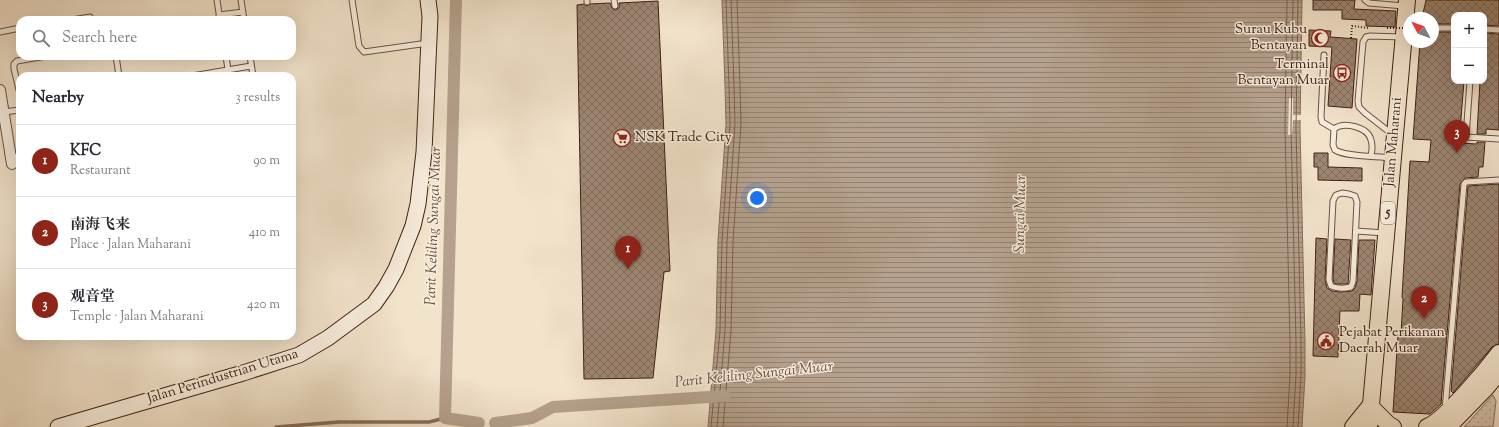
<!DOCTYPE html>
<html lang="en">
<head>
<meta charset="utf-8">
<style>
  :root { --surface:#fff; --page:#f2f2f3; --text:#2b2b33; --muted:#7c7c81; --line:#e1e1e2; --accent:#8f2418 }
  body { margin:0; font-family:"Sorts Mill Goudy","Noto Serif SC",serif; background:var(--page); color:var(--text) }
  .controls { position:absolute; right:12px; top:12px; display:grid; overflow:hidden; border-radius:8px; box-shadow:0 4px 16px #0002 }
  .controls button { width:36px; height:36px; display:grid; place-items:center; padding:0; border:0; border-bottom:1px solid var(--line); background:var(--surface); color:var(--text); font:20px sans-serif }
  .compass { position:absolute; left:1403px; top:12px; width:36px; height:36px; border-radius:50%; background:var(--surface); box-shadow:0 4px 16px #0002; rotate:311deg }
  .you { position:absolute; left:757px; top:198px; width:14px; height:14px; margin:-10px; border:3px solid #fff; border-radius:50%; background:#1a73e8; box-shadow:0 0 0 6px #1a73e833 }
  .badge { display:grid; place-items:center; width:26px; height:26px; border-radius:50%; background:var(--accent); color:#fff; font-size:13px; font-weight:700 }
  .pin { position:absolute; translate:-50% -33px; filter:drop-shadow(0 1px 2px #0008) }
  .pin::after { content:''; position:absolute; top:21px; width:14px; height:12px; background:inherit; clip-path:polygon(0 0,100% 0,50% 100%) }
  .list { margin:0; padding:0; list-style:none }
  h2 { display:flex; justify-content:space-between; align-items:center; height:52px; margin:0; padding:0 16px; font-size:17px }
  h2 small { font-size:13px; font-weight:400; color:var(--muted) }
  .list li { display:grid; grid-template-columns:26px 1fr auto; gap:12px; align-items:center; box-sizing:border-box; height:72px; padding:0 16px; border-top:1px solid var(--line) }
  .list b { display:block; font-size:15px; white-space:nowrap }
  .list p { margin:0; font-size:13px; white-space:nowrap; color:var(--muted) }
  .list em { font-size:13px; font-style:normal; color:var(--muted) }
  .icon { flex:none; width:22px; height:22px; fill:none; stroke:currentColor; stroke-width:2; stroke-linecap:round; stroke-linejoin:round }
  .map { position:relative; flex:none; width:1499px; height:427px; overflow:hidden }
  .search { position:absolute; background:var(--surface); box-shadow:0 4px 16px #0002; left:16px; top:16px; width:280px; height:44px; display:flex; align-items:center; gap:10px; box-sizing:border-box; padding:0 14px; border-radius:12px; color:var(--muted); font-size:15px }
  .panel { position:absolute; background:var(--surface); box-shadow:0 4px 16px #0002; left:16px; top:72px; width:280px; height:268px; border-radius:12px }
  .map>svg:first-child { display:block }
</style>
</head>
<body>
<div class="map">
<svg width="1499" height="427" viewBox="0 0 1499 427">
  <defs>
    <pattern id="park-dots" width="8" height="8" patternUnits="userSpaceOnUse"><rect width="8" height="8" fill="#d4c2ac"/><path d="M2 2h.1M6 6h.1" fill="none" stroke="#b7a693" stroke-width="1.8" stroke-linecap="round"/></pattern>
    <pattern id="water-rules" width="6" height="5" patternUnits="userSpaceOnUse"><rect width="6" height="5" fill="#b5a18d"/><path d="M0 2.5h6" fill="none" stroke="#958372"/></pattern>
    <pattern id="building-cross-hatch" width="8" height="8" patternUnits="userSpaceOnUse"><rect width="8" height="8" fill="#9d8673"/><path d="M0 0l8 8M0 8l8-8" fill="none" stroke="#816d5d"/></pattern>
  </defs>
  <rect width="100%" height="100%" fill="#f2e3cb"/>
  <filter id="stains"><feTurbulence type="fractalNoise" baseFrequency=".005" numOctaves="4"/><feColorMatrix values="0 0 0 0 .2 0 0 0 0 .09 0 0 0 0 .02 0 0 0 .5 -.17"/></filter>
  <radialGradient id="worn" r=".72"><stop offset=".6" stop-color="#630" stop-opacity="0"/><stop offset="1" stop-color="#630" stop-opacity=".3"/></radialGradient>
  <path fill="url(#park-dots)" stroke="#8a7260" d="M 1493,395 L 1496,401 L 1493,427 L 1464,427 Z"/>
  <path fill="url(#water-rules)" stroke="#866e5d" d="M 722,0 L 1302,0 L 1300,128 L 1305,342 L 1305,376 L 1302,427 L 708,427 L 716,330 L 718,240 L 726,124 L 725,86 Z"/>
  <path fill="#f2e3cb" d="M 1289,98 L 1293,98 L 1293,115 L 1302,115 L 1302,120 L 1293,120 L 1292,135 L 1288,135 Z"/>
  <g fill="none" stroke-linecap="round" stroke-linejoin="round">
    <path stroke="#7a6150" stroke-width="1" d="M 711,427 L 720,331 L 722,241 L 730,124 L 729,86 L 726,0
      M 717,427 L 725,331 L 727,241 L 735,124 L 734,86 L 731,0
      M 723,427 L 731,331 L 733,241 L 741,124 L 740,86 L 737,0
      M 1287,427 L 1290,375 L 1290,342 L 1285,129 L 1287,0
      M 1293,427 L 1296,375 L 1296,342 L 1291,129 L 1293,0
      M 1298,427 L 1301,375 L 1301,342 L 1296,128 L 1298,0"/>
    <path stroke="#866e5d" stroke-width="3.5" d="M 276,427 L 339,422 L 429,422 L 445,418"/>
    <path stroke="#b5a18d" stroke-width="12" d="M 456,0 L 445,418 L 479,423
      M 495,423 L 532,418 L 553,407 L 725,396"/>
  </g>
  <path fill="url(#building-cross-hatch)" stroke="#402114" d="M 1313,0 L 1355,0 L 1354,9 L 1396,11 L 1395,27 L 1366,26 L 1366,20 L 1342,19 L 1342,10 L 1313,10 Z
    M 1426,0 L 1499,0 L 1499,26 L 1484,25 L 1484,15 L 1454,15 L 1454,24 L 1433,24 L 1433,18 L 1422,18 Z
    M 658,1 L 670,271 L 664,272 L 653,378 L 584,379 L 577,5 L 584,4 L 587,6 L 590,4 L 610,3 L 612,8 L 615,10 L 619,8 L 619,3 Z
    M 1309,30 L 1331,31 L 1330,37 L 1357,39 L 1352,108 L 1328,106 L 1332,47 L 1309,46 Z
    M 1433,32 L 1454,32 L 1454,81 L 1464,81 L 1459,143 L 1477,144 L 1477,142 L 1485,142 L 1483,167 L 1479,167 L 1478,177 L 1465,178 L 1460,184 L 1441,404 L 1430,414 L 1393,412 L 1398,334 L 1401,334 L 1403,299 L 1402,297 L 1410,161 L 1429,162 L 1431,140 L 1413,139 L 1420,42 L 1433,42 Z
    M 1484,33 L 1499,34 L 1499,130 L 1486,129 L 1486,134 L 1477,134 L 1480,81 L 1484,81 Z
    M 1314,153 L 1328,153 L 1328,167 L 1362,168 L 1362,181 L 1318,180 L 1318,167 L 1314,167 Z
    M 1499,184 L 1499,344 L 1492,347 L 1453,393 L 1451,391 L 1468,186 Z
    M 1316,238 L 1327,239 L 1325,280 L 1327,288 L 1332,291 L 1340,292 L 1352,291 L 1355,288 L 1357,281 L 1359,240 L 1375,240 L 1371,295 L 1360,294 L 1359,311 L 1340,311 L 1338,357 L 1313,356 Z
    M 1335,239 L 1351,240 L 1348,284 L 1337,284 L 1334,283 L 1333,279 Z"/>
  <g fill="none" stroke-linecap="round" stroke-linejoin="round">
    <g stroke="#6c5242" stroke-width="7">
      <path id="lane" d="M 217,0 L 220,20
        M 241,0 L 244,20
        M 352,0 L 359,46 L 364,52 L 428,43
        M 587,0 L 587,2
        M 614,0 L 615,6
        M 1365,0 L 1369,3 L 1404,6
        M 219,15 L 243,12
        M 72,20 L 90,17
        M 1434,28 L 1454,28
        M 1484,29 L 1499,30
        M 0,32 L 20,28
        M 1324,55 L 1321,117 L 1322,122 L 1334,129
        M 116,56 L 119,76
        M 226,56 L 228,70
        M 250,56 L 253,76
        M 192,76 L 251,66
        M 1470,81 L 1466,137 L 1499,139
        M 20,94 L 14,69 L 14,64 L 17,61 L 46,56
        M 3,112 L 20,110
        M 1392,134 L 1365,113 L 1359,107 L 1358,101 L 1363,42 L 1366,37 L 1370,36 L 1402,37
        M 1371,156 C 1372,151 1373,145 1371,140 C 1368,127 1344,121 1334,129 L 1333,145 L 1335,150 C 1346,157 1377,156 1392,158
        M 11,157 L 20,156
        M 1342,193 L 1349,194 L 1355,196 L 1357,202 L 1353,281 L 1351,287 C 1343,289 1338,289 1331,286 L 1329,280 L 1333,201 L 1336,195 Z
        M 1356,231 L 1385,233
        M 1445,410 L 1464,184 L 1466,182 L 1499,180"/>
    </g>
    <g stroke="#6c5242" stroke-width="12">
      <path id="street" d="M 0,90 L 12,164"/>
    </g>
    <g stroke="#402114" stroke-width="17">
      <path id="secondary" d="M 58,427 L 243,373 L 299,355 L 328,338 L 374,304 L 386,287 L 396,269 L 413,226 L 418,204 L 424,152 L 430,16 L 428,0"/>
    </g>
    <g stroke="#402114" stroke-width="18">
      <path id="primary" d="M 1353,427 L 1370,406 L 1389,425 L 1393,427
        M 1369,427 L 1407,0
        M 1427,427 C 1445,420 1486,370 1499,353
        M 1448,427 L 1486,388 L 1499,372"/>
    </g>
    <path stroke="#402114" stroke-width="2" stroke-dasharray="1 2" stroke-linecap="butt" d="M 1351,38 L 1352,26 L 1368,28"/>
    <use href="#lane" stroke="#f7eddd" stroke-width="5"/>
    <use href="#street" stroke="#f7eddd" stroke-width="10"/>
    <use href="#secondary" stroke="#f7eddd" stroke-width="15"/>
    <use href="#primary" stroke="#f2e3cb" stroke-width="16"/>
    <path stroke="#402114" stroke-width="2" stroke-dasharray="1 2" stroke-linecap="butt" d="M 1387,28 L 1409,28"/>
  </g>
  <defs>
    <g id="mosque-ring" transform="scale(0.9)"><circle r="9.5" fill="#f7eddd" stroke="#8f2418" stroke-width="1.5"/><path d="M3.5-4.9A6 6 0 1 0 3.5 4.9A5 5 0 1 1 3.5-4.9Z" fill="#8f2418"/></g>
    <g id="bus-ring" transform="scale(0.9)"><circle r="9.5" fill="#f7eddd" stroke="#8f2418" stroke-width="1.5"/><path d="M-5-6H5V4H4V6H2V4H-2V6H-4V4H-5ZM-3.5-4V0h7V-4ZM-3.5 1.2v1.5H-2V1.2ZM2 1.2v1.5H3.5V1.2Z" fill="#8f2418"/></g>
    <g id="supermarket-ring" transform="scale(0.9)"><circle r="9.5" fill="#f7eddd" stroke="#8f2418" stroke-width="1.5"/><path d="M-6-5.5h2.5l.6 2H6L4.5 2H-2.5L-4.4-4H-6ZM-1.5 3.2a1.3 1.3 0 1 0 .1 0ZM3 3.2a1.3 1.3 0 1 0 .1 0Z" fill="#8f2418"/></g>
    <g id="civic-ring" transform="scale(0.9)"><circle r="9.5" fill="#f7eddd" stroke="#8f2418" stroke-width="1.5"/><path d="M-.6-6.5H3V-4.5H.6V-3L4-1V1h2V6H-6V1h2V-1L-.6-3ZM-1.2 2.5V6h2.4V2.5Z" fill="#8f2418"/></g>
  </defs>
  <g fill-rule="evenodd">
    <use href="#mosque-ring" x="1320" y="38"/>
    <use href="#bus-ring" x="1342" y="73"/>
    <use href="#supermarket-ring" x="622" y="138"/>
    <use href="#civic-ring" x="1326" y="341"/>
  </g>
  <g text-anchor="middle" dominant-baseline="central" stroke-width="3" stroke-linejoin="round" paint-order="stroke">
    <rect fill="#f7eddd" stroke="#775e50" stroke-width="1" x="1381" y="202" width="14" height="22" rx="3"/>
    <g font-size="13" font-weight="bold" fill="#402114">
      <text x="1388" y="213">5</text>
    </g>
    <g font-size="14" fill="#402114" stroke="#f7eddd" text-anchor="end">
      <text x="1307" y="30">Surau Kubu<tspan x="1307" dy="16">Bentayan</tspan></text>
      <text x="1329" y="65">Terminal<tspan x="1329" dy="16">Bentayan Muar</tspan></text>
      <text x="635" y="138" text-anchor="start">NSK Trade City</text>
      <text x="1339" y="333" text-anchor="start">Pejabat Perikanan<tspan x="1339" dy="16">Daerah Muar</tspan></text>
    </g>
    <g font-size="14" fill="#402114" stroke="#f7eddd">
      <text transform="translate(1394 142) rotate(-85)">Jalan Maharani</text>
      <text transform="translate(223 377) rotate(-17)">Jalan Perindustrian Utama</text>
    </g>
    <g font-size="15" font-style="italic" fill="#694e3e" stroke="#f7eddd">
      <text transform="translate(1021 214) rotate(-89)">Sungai Muar</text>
      <text transform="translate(434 226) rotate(-88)">Parit Keliling Sungai Muar</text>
      <text transform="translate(754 375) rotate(-6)">Parit Keliling Sungai Muar</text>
    </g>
  </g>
  <rect width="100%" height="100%" filter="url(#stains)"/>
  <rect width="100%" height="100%" fill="url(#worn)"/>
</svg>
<div class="controls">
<button>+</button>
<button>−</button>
</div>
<svg class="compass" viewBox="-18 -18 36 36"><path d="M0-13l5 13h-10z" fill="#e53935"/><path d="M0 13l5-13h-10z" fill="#7c7c81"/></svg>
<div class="you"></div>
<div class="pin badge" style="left:628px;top:269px">1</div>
<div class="pin badge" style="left:1424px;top:319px">2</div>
<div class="pin badge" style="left:1457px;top:153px">3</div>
<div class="search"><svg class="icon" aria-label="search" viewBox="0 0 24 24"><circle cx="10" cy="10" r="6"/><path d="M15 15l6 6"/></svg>Search here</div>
<section class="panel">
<h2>Nearby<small>3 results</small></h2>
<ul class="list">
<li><span class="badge">1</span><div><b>KFC</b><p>Restaurant</p></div><em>90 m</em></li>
<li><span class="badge">2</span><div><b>南海飞来</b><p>Place · Jalan Maharani</p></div><em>410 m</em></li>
<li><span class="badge">3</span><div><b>观音堂</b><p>Temple · Jalan Maharani</p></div><em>420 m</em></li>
</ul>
</section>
</div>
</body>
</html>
